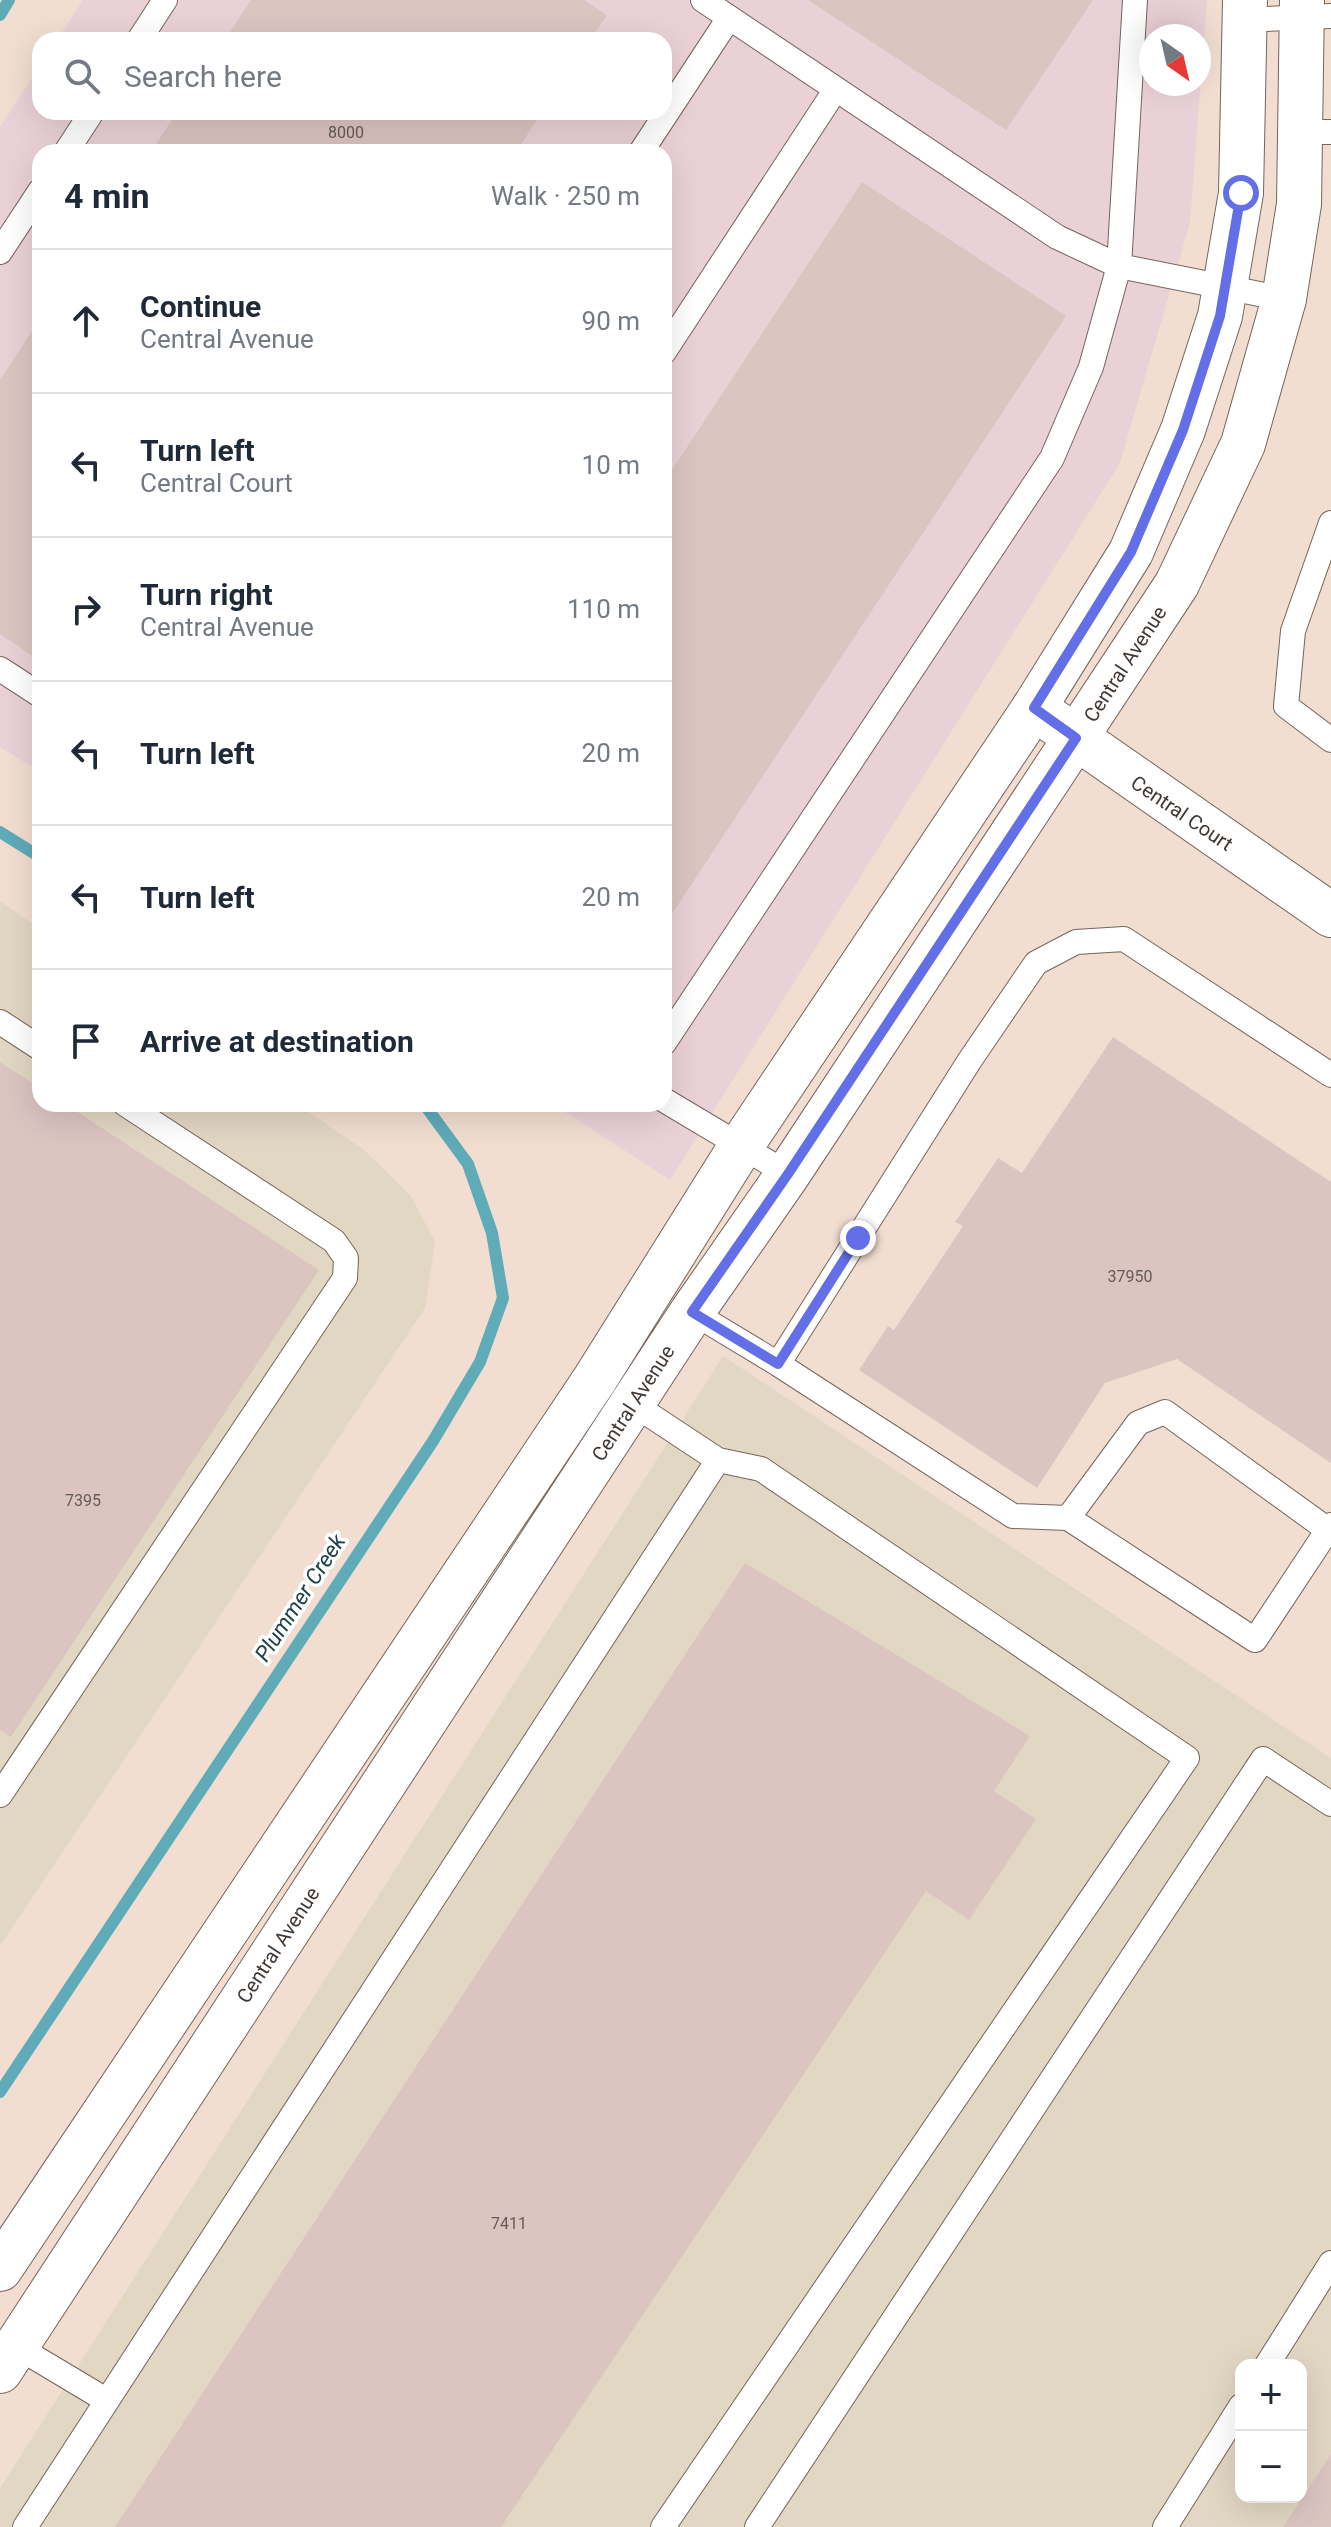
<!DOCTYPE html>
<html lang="en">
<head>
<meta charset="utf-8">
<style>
  :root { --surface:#fff; --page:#f2f2f3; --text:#1f2937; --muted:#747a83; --line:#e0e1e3 }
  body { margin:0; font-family:Roboto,sans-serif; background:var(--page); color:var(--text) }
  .controls { position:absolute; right:24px; bottom:24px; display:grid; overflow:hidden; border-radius:16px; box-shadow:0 8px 32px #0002 }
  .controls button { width:72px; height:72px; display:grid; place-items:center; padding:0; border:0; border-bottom:2px solid var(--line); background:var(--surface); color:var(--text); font:40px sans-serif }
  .compass { position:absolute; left:1139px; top:24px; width:72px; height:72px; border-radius:50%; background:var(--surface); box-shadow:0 8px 32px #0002; rotate:146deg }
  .stop { position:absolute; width:24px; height:24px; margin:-18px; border:6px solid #626fe7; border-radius:50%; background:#fff }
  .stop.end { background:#626fe7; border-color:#fff; box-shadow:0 2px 8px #0008 }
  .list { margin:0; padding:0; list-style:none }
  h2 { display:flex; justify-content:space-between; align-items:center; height:104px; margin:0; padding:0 32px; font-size:34px }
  h2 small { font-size:26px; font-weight:400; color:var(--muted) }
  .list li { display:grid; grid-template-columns:52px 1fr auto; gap:24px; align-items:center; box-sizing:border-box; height:144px; padding:0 32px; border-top:2px solid var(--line) }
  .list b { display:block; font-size:30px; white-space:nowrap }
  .list p { margin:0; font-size:26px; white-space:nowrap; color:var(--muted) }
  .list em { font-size:26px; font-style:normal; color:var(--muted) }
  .icon { flex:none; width:44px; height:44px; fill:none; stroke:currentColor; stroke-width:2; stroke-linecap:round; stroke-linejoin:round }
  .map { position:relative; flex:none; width:1331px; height:2527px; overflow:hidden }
  .search { position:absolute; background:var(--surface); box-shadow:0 8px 32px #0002; left:32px; top:32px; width:640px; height:88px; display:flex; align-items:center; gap:20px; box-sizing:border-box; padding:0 28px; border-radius:24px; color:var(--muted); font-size:30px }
  .panel { position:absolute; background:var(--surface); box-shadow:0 8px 32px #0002; left:32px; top:144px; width:640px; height:968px; border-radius:24px }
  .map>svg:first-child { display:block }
</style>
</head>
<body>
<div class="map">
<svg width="1331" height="2527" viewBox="0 0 1331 2527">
  <rect width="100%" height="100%" fill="#f1ded1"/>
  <path fill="#ead1d7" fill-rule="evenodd" d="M 83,0 L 1207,0 L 1190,223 L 1120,463 L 670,1180 L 553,1104 L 664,1104 L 664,152 L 40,152 L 40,772 L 0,747 L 0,127 L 40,66 L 40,112 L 664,112 L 664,40 L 57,40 ZM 1151,36 L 1199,36 L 1199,84 L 1151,84 Z"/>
  <path fill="#e2d7c3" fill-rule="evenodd" d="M 0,901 L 40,929 L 40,1104 L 297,1104 L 364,1150 L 411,1196 L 435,1242 L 425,1308 L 0,1946 Z
    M 723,1356 L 1331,1758 L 1331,2527 L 0,2527 L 0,2488 ZM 1241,2365 L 1301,2365 L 1301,2497 L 1241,2497 Z"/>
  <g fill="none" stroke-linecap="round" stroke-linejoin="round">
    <path stroke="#5fabb8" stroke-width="12" d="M 0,15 L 9,0
      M 0,832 L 40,857
      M 0,2092 L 433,1441 L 480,1362 L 503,1298 L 492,1233 L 468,1164 L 424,1104"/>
  </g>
  <path fill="#dcc4c1" d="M 251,0 L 584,0 L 607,15 L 590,40 L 225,40 Z
    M 808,0 L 1093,0 L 1006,130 Z
    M 177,112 L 542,112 L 516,152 L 151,152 Z
    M 862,182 L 1066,316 L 664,926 L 664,482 Z
    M 40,319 L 40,661 L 0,634 L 0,380 Z
    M 1113,1037 L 1331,1182 L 1331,1463 L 1177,1359 L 1105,1383 L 1037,1488 L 859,1370 L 888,1326 L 894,1330 L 963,1226 L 955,1222 L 998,1158 L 1022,1173 Z
    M 0,1062 L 40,1088 L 40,1104 L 65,1104 L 319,1270 L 11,1737 L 0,1730 Z
    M 745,1563 L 1030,1736 L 994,1791 L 1036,1819 L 969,1920 L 926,1891 L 501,2527 L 115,2527 Z
    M 1331,2454 L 1331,2527 L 1283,2527 Z"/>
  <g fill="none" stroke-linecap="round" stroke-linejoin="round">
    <g stroke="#76655a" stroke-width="26">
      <path id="service" d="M 703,0 L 1057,237 L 1119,266 L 1284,299
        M 1244,20 L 1331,16
        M 139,40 L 165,0
        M 1298,132 L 1331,132
        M 66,152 L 92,112
        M 641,152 L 729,18
        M 0,252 L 40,191
        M 664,352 L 836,89
        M 1331,523 L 1293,631 L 1286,706 L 1331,740
        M 0,669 L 40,695
        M 0,1022 L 40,1048
        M 664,1043 L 1052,458 L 1091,367 L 1119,266 L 1135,0
        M 664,1100 L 788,1174
        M 692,1312 L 778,1364 L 1013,1516 L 1068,1518 L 1255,1640 L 1331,1525
        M 778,1364 L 970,1060 L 1036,963 L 1076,942 L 1124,939 L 1331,1075
        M 624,1398 L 718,1460 L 761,1469 L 1187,1758 L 663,2527
        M 1068,1518 L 1138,1423 L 1165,1412 L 1328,1530
        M 0,1795 L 345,1278 L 346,1258 L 334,1241 L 125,1104
        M 9,2342 L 106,2400
        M 1267,2365 L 1331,2263
        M 25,2527 L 718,1460
        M 757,2527 L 1263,1759 L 1331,1804
        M 1165,2527 L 1241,2406"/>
    </g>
    <g stroke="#76655a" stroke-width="46">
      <path id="minor" d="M 1034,708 L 1331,915"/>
    </g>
    <g stroke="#76655a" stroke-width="46">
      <path id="tertiary" d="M 0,2269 L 595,1379 L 741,1146 L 1034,708 L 1131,552 L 1183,430 L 1220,316 L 1241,193 L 1245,0
        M 0,2371 L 692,1312 L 788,1174 L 1177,584 L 1243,444 L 1284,299 L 1299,204 L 1302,0"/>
    </g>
    <use href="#service" stroke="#fff" stroke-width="24"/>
    <use href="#minor" stroke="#fff" stroke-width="44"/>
    <use href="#tertiary" stroke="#fff" stroke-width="44"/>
  </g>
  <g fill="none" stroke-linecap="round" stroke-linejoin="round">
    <path stroke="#626fe7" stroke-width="10" d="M 858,1238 L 778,1364 L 692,1312 L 788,1174 L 1076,738 L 1034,708 L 1131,552 L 1183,430 L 1220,316 L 1241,193"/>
  </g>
  <g text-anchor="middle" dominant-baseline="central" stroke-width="7" stroke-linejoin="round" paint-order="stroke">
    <g font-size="16" fill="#675b56">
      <text x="346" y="132">8000</text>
      <text x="1130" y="1276">37950</text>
      <text x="83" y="1500">7395</text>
      <text x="509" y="2223">7411</text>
    </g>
    <g font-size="20" fill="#403833" stroke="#fff">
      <text transform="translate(1125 664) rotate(-57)">Central Avenue</text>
      <text transform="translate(1182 813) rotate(34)">Central Court</text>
      <text transform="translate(633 1403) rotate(-57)">Central Avenue</text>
      <text transform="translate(278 1945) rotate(-57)">Central Avenue</text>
    </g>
    <g font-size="22" font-style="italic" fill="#1c4147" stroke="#fff">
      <text transform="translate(300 1598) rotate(-57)">Plummer Creek</text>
    </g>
  </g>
</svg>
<div class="controls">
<button>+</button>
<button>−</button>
</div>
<svg class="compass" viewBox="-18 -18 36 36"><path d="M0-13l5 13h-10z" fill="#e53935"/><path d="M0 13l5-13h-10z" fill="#747a83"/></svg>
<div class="stop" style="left:1241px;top:193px"></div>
<div class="stop end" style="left:858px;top:1238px"></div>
<div class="search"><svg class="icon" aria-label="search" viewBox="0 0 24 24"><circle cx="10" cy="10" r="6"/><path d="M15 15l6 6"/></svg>Search here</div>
<section class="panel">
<h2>4 min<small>Walk · 250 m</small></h2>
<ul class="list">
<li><svg class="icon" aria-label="ahead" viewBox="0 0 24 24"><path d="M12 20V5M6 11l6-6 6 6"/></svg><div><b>Continue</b><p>Central Avenue</p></div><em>90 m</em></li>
<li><svg class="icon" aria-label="left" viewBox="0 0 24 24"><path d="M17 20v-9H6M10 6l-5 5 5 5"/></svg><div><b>Turn left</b><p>Central Court</p></div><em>10 m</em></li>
<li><svg class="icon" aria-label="right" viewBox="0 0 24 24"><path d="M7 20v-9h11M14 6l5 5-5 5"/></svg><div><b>Turn right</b><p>Central Avenue</p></div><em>110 m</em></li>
<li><svg class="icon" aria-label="left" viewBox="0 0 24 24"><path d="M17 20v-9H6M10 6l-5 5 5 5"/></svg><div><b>Turn left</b></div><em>20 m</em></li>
<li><svg class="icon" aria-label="left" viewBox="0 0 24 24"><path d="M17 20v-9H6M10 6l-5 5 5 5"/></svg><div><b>Turn left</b></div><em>20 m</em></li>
<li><svg class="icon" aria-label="arrive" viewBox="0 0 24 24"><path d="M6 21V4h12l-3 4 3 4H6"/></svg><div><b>Arrive at destination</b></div></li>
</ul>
</section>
</div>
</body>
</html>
